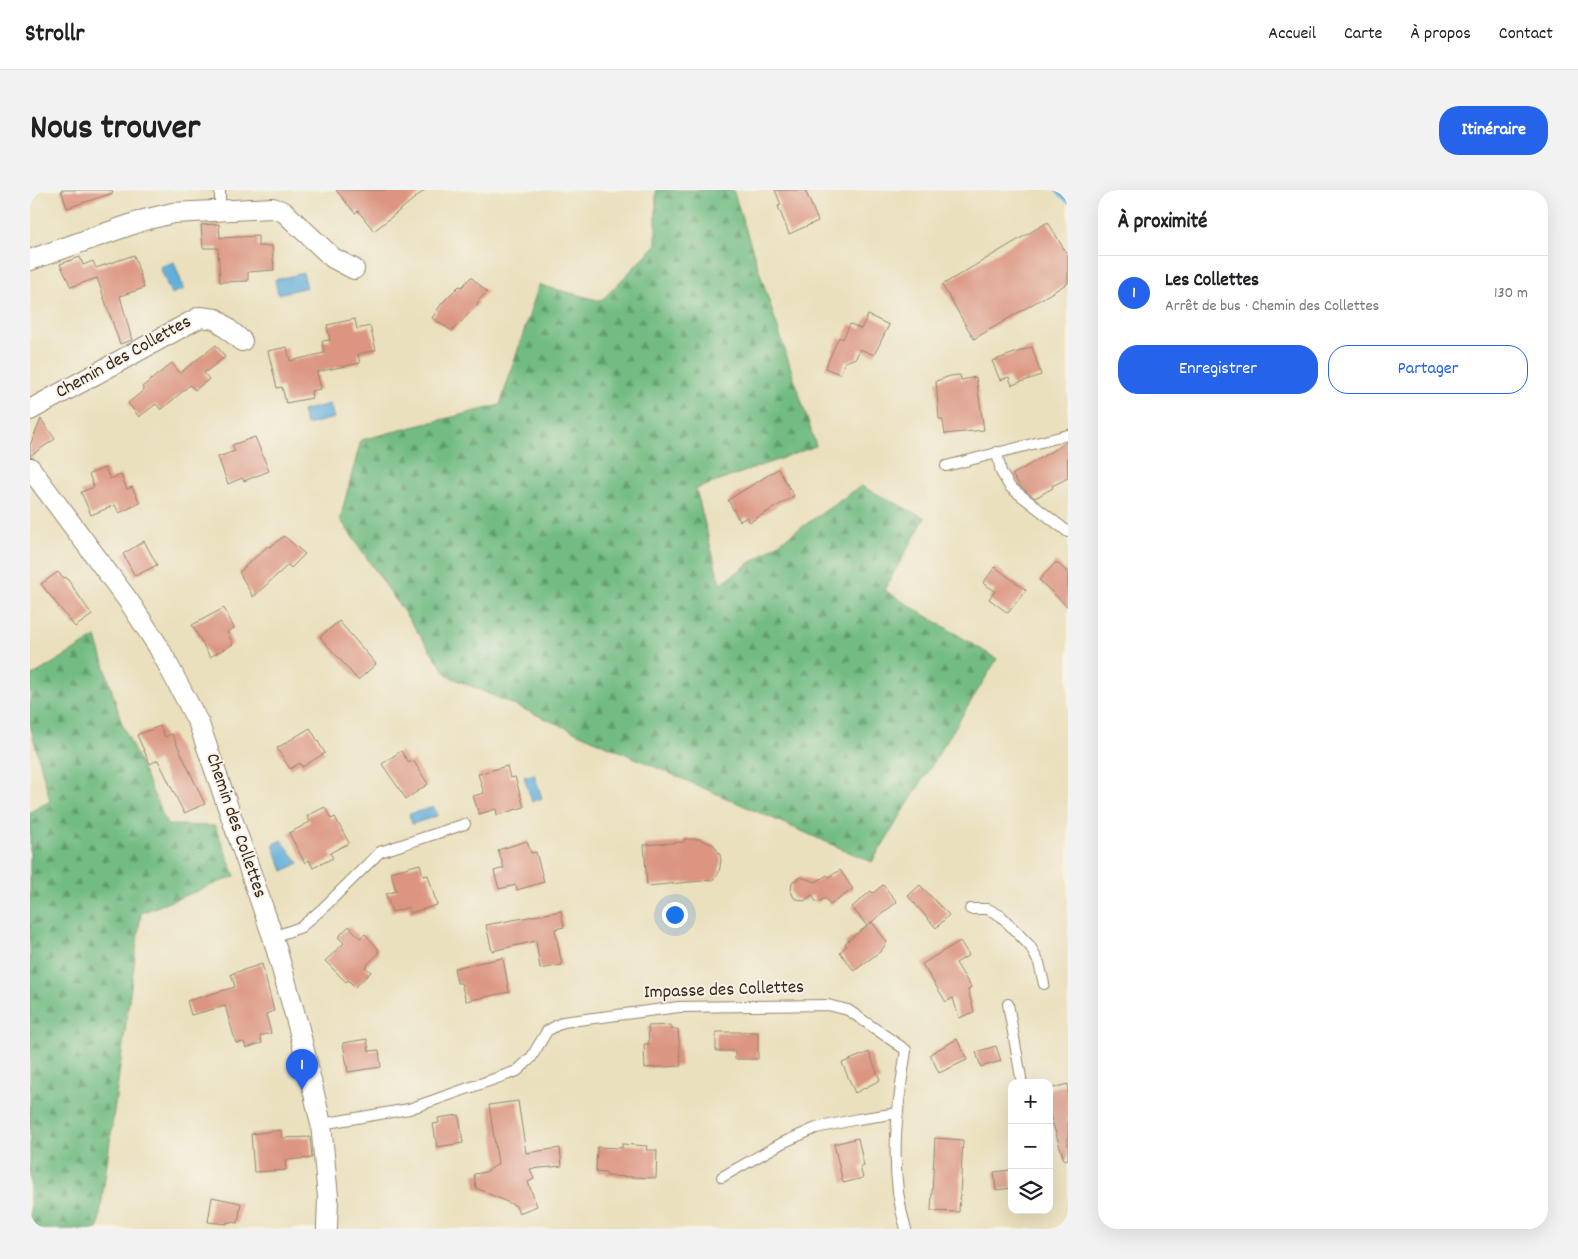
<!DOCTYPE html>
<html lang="fr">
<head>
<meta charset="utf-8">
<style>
  :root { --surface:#fff; --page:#f2f2f2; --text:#202124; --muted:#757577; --line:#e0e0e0; --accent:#2563eb }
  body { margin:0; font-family:Dekko,sans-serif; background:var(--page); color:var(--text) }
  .controls { position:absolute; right:15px; bottom:15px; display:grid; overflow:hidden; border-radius:10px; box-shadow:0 5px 20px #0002 }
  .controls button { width:45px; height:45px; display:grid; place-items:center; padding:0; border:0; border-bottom:1px solid var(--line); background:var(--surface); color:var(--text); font:25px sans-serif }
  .you { position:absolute; left:644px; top:724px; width:18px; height:18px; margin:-12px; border:4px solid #fff; border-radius:50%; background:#1a73e8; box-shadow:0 0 0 8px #1a73e833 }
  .badge { display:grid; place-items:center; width:32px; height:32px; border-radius:50%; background:var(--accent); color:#fff; font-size:16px; font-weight:700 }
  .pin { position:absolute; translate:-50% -41px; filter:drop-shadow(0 1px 2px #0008) }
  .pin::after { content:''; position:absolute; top:26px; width:18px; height:15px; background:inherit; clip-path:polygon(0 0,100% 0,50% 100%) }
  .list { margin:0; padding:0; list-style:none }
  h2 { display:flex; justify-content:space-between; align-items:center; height:65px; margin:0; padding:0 20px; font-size:21px }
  h2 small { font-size:16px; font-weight:400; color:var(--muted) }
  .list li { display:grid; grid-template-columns:32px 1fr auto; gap:15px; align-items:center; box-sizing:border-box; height:75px; padding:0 20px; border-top:1px solid var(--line) }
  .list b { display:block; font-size:19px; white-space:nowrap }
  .list p { margin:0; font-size:16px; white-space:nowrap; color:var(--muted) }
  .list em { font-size:16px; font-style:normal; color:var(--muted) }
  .actions { display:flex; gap:10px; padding:15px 20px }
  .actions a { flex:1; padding:11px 0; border:1px solid var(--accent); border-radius:20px; text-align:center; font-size:18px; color:var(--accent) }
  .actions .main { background:var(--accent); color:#fff }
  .icon { flex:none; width:28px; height:28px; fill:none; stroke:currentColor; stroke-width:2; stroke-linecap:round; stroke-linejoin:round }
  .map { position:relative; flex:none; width:1038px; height:1039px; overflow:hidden; border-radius:20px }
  header { display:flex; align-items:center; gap:30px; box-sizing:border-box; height:70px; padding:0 25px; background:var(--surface); border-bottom:1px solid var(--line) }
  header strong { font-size:24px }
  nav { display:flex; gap:28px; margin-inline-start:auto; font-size:18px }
  .intro { display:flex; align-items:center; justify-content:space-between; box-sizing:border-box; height:120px; padding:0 30px }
  h1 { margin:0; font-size:35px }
  .button { padding:12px 22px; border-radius:20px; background:var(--accent); color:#fff; font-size:18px; font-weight:700 }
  main { display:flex; gap:30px; padding:0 30px }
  aside { flex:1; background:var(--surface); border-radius:20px; box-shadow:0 5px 20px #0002 }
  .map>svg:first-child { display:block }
</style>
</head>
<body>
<header>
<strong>Strollr</strong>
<nav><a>Accueil</a><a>Carte</a><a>À propos</a><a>Contact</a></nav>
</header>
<div class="intro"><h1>Nous trouver</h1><a class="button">Itinéraire</a></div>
<main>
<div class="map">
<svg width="1038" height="1039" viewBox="0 0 1038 1039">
  <defs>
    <pattern id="forest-firs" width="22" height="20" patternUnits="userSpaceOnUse" patternTransform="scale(1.25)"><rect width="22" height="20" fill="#72bc83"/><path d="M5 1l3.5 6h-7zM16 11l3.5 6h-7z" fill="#5f996b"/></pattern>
  </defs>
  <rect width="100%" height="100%" fill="#f7f3e8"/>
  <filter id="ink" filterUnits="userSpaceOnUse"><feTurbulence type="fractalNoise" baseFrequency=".02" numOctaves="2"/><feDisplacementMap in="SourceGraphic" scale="10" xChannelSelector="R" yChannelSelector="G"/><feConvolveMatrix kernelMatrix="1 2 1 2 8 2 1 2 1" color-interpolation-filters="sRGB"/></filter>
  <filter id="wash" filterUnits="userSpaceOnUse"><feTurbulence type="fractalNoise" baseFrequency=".0096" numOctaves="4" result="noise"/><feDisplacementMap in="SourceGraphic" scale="20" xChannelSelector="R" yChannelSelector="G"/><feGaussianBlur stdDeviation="1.12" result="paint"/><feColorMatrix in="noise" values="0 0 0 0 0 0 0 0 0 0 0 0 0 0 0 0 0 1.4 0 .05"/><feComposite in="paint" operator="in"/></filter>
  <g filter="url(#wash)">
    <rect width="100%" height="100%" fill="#eae0bd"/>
    <path fill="url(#forest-firs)" stroke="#567350" d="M 626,0 L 703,0 L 786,256 L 666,299 L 690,394 L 831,296 L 895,328 L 854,400 L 967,469 L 842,672 L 418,486 L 310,329 L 331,250 L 470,215 L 509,95 L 571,111 L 626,55 Z
      M 66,447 L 91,531 L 137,635 L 185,636 L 205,686 L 111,723 L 68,1039 L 0,1039 L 0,622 L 20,611 L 0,535 L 0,487 Z"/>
    <path fill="#62afdb" stroke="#4e6c7c" d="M 144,72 L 154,99 L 141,104 L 130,77 Z
      M 273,83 L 277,97 L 248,104 L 245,90 Z
      M 300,214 L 304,228 L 276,235 L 272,221 Z
      M 504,584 L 512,608 L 502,612 L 494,587 Z
      M 404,617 L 407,626 L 382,634 L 379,624 Z
      M 251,650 L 269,673 L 253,681 L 243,655 Z"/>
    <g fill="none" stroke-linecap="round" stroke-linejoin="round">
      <path stroke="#62afdb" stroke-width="6" d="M 1028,0 L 1038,10"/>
    </g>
    <g id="blocks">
      <path fill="#dc9581" d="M 31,0 L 82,0 L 83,3 L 37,18 Z
        M 306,0 L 395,0 L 344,41 L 328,21 L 325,23 Z
        M 745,0 L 775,0 L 788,31 L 759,44 L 748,16 L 751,15 Z
        M 1018,32 L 1038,66 L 1038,93 L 944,149 L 912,95 Z
        M 189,34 L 190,48 L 228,46 L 228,56 L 242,56 L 244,80 L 218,82 L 218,91 L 190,92 L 188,58 L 173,58 L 171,35 Z
        M 104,65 L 114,98 L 90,106 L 102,150 L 90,154 L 67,88 L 41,97 L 30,74 L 50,67 L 53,75 L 63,71 L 66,78 Z
        M 441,87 L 457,102 L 448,111 L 448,114 L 422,141 L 402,128 L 412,113 L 429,96 L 432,97 Z
        M 838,125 L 859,135 L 844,165 L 830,159 L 826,168 L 815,172 L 810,184 L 795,178 L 809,147 L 813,149 L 820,134 L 831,139 Z
        M 325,129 L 327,139 L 340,136 L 346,160 L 328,164 L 330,173 L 287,182 L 291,199 L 281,201 L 282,208 L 256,213 L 252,197 L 247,198 L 238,161 L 257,157 L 260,171 L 294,163 L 292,151 L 300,150 L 297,135 Z
        M 186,155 L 195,167 L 174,183 L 179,189 L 165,200 L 160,195 L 131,220 L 126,214 L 109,227 L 98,213 L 114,200 L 112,197 L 142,173 L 150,183 Z
        M 1002,157 L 1011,185 L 982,195 L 979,187 L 970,190 L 962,171 Z
        M 930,185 L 931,190 L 946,187 L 954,240 L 915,244 L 913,231 L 911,229 L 909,229 L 906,191 L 920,186 Z
        M 11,229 L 25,249 L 0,266 L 0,255 Z
        M 225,247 L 239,281 L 214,291 L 212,288 L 198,294 L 188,267 L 205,261 L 202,255 Z
        M 1037,252 L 1038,288 L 1022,296 L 1023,298 L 1005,308 L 991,297 L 982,285 Z
        M 75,278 L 80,289 L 91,285 L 97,299 L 102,297 L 110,313 L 89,323 L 85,315 L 61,325 L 51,302 L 64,297 L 59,284 Z
        M 748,279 L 764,306 L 720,332 L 717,327 L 710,331 L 698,310 Z
        M 254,346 L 275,364 L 261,378 L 258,375 L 223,407 L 209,382 L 238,356 L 240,357 Z
        M 114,351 L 127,375 L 105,386 L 93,364 Z
        M 1026,372 L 1038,383 L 1038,417 L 1009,390 Z
        M 965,377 L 996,400 L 978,423 L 959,409 L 965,401 L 953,393 Z
        M 28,382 L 34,388 L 36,387 L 62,425 L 45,437 L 11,394 Z
        M 194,418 L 204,438 L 197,442 L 203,454 L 180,467 L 162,435 Z
        M 309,431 L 346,474 L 328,490 L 290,447 Z
        M 130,536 L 135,547 L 142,544 L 175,614 L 154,623 L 128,570 L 120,574 L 107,545 Z
        M 280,538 L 295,563 L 272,577 L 270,573 L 260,579 L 247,558 Z
        M 371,561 L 379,573 L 383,570 L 398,594 L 376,609 L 352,574 Z
        M 477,576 L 480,588 L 485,587 L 494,617 L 467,625 L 466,619 L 449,624 L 443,606 L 454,603 L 448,584 Z
        M 295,617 L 301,629 L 305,627 L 319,653 L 300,663 L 303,668 L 283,678 L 279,670 L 275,673 L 259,643 L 280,632 L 277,626 Z
        M 654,649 L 669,649 L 684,655 L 690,665 L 691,671 L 689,682 L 686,687 L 682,690 L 617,696 L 614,655 L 654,652 Z
        M 497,651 L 501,663 L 506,662 L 514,692 L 487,700 L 486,695 L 469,699 L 464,681 L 474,678 L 468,660 Z
        M 390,674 L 393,686 L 398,685 L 407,715 L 380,723 L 379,717 L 362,722 L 356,704 L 366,701 L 361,682 Z
        M 810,680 L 823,699 L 800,715 L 795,708 L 787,713 L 782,705 L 774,711 L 764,708 L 761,701 L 762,692 L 770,687 L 786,692 L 797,685 L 799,687 Z
        M 853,695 L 867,712 L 839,734 L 842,732 L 857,752 L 851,761 L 824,781 L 810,762 L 817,756 L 815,753 L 837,736 L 822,717 L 841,701 L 843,703 Z
        M 890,695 L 919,725 L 906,738 L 878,706 Z
        M 531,721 L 534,737 L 525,739 L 532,775 L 510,779 L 506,751 L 462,761 L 456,735 Z
        M 319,736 L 330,748 L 335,744 L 348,758 L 348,764 L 335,777 L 341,782 L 325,797 L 318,790 L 316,792 L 295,771 L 314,753 L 308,747 Z
        M 930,751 L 939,765 L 926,773 L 941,797 L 938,800 L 944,822 L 929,828 L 923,808 L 916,812 L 892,774 Z
        M 473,768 L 479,802 L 436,811 L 431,793 L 427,793 L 424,778 Z
        M 232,774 L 244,821 L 236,824 L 241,843 L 230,846 L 232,853 L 216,858 L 214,852 L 206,853 L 195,816 L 161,825 L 157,811 L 205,797 L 201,784 Z
        M 641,835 L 641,839 L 648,839 L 651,876 L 615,878 L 614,854 L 619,854 L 618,836 Z
        M 686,842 L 728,842 L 728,869 L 705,869 L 705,861 L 686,861 Z
        M 337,849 L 339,861 L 349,860 L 351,877 L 318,882 L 313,853 Z
        M 927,849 L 937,870 L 909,883 L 900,864 Z
        M 966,856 L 971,871 L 951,877 L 946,862 Z
        M 839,862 L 850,890 L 825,903 L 812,873 Z
        M 1038,894 L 1038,969 L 1034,970 L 1019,921 L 1019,899 Z
        M 488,911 L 496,963 L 530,958 L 532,976 L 500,979 L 504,989 L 498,992 L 507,1016 L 489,1023 L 486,1016 L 446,998 L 444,984 L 456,982 L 468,974 L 459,915 Z
        M 429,925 L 433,953 L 407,957 L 403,934 L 409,933 L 408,928 Z
        M 251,940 L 252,948 L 280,947 L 282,968 L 255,970 L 256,980 L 224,982 L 221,944 Z
        M 828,948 L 834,976 L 830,977 L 833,988 L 813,993 L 804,954 Z
        M 905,948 L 933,950 L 929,1022 L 901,1021 Z
        M 592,954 L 617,956 L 616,960 L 627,960 L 626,988 L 577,986 L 576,983 L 566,982 L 567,957 L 592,958 Z
        M 980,980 L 982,998 L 966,1000 L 964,982 Z
        M 182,1007 L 211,1013 L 208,1033 L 197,1032 L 197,1034 L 178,1032 Z"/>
    </g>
  </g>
  <g filter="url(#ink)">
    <use href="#blocks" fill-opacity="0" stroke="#92856e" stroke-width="1"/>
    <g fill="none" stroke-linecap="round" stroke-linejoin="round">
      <g stroke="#92856e" stroke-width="12">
        <path id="service" d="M 190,21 L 190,0
          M 967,262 L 971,282 L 980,297 L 1038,342
          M 916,276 L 1038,245
          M 940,719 L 958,719 L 971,726 L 1000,756 L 1009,773 L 1014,794
          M 243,747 L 271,737 L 292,719 L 350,662 L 435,634
          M 978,814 L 992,893
          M 291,934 L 379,919 L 487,881 L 501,868 L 517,841 L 533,832 L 649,817 L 798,815 L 818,820 L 876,860 C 867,919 858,981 876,1039
          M 692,987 L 752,953 L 786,938 L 828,929 L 868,923"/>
      </g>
      <g stroke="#92856e" stroke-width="22">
        <path id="minor" d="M 0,70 L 114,30 L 143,23 L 243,18 L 254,22 L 303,68 L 324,79
          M 0,220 L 170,127 L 186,129 L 212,151
          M 0,278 L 100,413 L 128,456 L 169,534 L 243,747 L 269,839 L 291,934 L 298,1007 L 297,1039"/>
      </g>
      <use href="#service" stroke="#fff" stroke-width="10"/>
      <use href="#minor" stroke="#fff" stroke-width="20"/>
    </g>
  </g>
  <g text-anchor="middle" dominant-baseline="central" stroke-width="4" stroke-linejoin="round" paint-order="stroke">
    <g font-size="19" fill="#3b2a1e" stroke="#f7f3e8">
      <text transform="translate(94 168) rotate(-29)">Chemin des Collettes</text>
      <text transform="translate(205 636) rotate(71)">Chemin des Collettes</text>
      <text transform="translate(694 801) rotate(-2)">Impasse des Collettes</text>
    </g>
  </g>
</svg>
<div class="controls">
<button>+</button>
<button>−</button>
<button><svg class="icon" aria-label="layers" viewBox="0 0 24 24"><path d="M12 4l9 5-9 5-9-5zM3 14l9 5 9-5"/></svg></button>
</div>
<div class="you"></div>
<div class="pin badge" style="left:272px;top:900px">1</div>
</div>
<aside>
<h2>À proximité<small></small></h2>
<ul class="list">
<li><span class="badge">1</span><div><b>Les Collettes</b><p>Arrêt de bus · Chemin des Collettes</p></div><em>130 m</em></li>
</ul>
<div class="actions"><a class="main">Enregistrer</a><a>Partager</a></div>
</aside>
</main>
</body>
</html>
